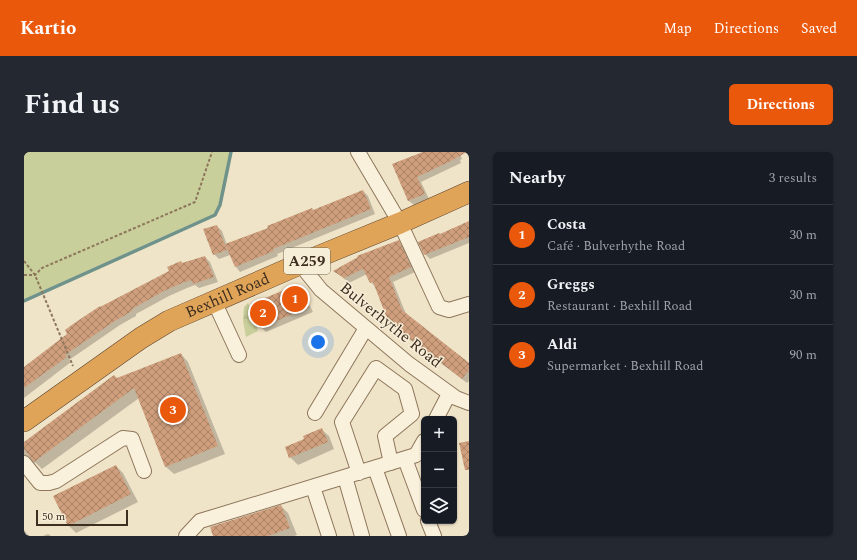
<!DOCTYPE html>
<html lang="en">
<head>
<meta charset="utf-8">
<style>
  :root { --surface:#171b24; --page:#242831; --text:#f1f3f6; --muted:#9ea1a6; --line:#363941; --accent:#ea580c }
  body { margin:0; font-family:Spectral,serif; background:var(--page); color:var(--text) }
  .controls { position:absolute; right:12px; bottom:12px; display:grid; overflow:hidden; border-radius:6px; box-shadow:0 1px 3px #0004 }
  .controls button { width:36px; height:36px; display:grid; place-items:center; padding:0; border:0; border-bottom:1px solid var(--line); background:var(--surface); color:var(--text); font:20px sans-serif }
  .scale { position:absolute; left:12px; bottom:10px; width:92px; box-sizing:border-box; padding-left:4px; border:2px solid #3d2e20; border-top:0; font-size:11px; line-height:14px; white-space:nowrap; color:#3d2e20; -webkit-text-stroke:3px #f7eed8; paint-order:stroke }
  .you { position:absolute; left:294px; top:190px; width:14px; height:14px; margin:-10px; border:3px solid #fff; border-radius:50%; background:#1a73e8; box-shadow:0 0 0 6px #1a73e833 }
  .badge { display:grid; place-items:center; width:26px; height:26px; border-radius:50%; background:var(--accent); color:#fff; font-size:13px; font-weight:700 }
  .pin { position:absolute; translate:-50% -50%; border:2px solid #fff; box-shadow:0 1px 4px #0006 }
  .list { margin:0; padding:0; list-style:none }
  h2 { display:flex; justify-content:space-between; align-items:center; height:52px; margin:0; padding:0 16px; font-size:17px }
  h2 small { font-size:13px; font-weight:400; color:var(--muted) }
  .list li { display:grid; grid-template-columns:26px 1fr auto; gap:12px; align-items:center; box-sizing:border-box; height:60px; padding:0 16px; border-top:1px solid var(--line) }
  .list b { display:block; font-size:15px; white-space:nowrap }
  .list p { margin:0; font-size:13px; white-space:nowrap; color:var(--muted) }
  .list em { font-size:13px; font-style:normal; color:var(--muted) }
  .icon { flex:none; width:22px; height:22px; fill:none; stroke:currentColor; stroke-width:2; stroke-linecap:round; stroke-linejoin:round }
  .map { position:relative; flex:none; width:445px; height:384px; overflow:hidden; border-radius:6px }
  header { display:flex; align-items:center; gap:24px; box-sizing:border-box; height:56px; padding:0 20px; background:var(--accent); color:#fff }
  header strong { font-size:19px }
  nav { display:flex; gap:22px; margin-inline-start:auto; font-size:14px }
  .intro { display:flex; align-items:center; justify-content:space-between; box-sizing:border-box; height:96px; padding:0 24px }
  h1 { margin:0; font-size:28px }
  .button { padding:10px 18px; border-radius:6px; background:var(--accent); color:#fff; font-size:14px; font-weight:700 }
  main { display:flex; gap:24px; padding:0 24px }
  aside { flex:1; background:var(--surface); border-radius:6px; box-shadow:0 1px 3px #0004 }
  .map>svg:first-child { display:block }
</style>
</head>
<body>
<header>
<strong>Kartio</strong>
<nav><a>Map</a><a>Directions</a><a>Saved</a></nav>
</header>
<div class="intro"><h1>Find us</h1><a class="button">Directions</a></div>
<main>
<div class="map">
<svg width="445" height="384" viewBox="0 0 445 384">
  <defs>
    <pattern id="grass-tufts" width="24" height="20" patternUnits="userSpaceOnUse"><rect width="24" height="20" fill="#c9cf9b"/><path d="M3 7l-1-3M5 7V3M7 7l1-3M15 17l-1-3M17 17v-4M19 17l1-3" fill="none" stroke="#aeb285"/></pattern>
    <pattern id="building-cross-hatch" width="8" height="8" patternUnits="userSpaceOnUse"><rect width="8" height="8" fill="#cf9f7d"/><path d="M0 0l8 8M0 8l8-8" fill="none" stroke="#a98266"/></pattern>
  </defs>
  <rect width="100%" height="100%" fill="#f0e4c8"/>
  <path fill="url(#grass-tufts)" d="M 224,151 L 227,158 L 225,159 L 230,172 L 232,172 L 234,179 L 222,185 L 219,169 L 220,155 Z"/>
  <path fill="#c9cf9b" d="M 0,0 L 208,0 L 192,62 L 169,71 L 0,147 Z"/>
  <path fill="#0003" d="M 399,0 L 435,0 L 438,7 L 436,8 L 437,11 L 397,30 L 405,47 L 390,53 L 385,49 L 369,12 Z
    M 339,39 L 344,44 L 351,62 L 253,102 L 254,104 L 216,120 L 212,115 L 206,103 L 195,107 L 190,102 L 193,74 L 198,79 L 203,93 Z
    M 445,70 L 445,91 L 406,107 L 401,102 L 429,78 Z
    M 374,89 L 379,94 L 391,120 L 369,130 L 382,162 L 445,211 L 445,229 L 443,231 L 386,188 L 371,174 L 352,136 L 347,130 L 343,122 L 325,131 L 311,119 Z
    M 181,105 L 186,110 L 194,130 L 175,136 L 171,133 L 163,136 L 145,144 L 112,162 L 112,164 L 96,173 L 45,208 L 47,210 L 0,246 L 0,217 L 146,119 L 157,110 L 159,112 Z
    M 274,133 L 278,138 L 289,160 L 242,180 L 237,175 Z
    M 157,202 L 164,210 L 201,302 L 150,322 L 142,315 L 115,246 L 18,317 L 12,311 L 7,310 L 0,315 L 0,291 L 93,227 Z
    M 297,277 L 305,284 L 310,297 L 274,313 L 266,305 L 281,287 Z
    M 92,314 L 99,321 L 114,350 L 52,381 L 44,373 Z
    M 257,354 L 264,361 L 273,383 L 270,384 L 190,384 Z
    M 0,378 L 5,384 L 0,384 Z
    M 24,382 L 27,384 L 19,384 Z"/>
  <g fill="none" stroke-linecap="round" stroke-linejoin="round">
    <path stroke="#6f938a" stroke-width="3.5" d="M 0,149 L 191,63 L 196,53 L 207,0"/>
  </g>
  <path fill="url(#building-cross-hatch)" d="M 399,0 L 443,0 L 425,10 L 393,25 L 401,42 L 384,49 L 368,12 Z
    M 339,38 L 347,57 L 249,97 L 250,99 L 211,115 L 201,92 L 244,76 L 243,74 L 288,56 L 289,58 Z
    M 445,69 L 445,85 L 400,103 L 394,90 L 415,81 L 416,82 Z
    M 193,73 L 203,98 L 189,103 L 179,77 Z
    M 375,88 L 387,115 L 365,125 L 378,158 L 445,211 L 445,218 L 438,227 L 381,183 L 364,169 L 349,130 L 346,131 L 339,117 L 320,126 L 309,119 L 334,105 L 333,104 Z
    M 181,104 L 190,125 L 169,132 L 167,128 L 158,131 L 140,139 L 108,157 L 108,159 L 91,169 L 41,203 L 43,205 L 0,236 L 0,215 L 43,182 L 41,178 L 49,172 L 76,154 L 76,155 L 145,119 L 143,115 L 157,109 L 158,111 Z
    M 274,132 L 285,155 L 236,176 L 227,152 Z
    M 157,201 L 194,294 L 141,315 L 110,236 L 10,310 L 0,297 L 0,290 L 90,223 L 93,226 Z
    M 298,276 L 304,290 L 265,306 L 261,295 L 280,287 L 279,284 Z
    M 445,289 L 445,318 L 441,318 L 435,291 Z
    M 92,313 L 107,342 L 44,374 L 29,344 Z
    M 257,353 L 266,376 L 244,384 L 189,384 L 186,375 Z"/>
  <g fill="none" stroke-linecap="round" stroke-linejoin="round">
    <g stroke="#8d765c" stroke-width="16">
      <path id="minor" d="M 334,0 L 376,71 L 415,155 L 425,158 L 445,152
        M 276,112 L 297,138 L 385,212 L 432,246 L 445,251
        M 190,149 L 215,203
        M 291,261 L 342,176
        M 412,267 L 425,242
        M 381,307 L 400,358
        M 0,311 L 16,331 L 25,331 L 32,329 L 99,286 L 108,287 L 120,319
        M 351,316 L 375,384
        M 335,321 L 318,270 L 352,216 L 381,237 L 388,262 L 361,284 L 367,311
        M 321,325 L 338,384
        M 289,335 L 305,384
        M 404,369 L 410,384
        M 162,384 L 176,369 L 392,303 L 400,289"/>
    </g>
    <g stroke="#5b4430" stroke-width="22">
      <g id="highway">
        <path id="s1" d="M 0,269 L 117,186 L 145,169 L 276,112 L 376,71 L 445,40"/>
      </g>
    </g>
    <path stroke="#8d765c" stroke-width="2" stroke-dasharray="3 2" stroke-linecap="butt" d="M 0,109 L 11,123 L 49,214
      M 0,123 L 11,123 L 18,116 L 171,50 L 188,0"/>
    <use href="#minor" stroke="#faf1dc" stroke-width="14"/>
    <use href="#highway" stroke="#e0a458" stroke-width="21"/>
  </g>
  <g text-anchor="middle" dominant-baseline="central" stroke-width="3" stroke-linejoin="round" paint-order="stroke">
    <rect fill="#f7eed8" stroke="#756857" stroke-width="1" x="260" y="96" width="46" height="26" rx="3"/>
    <g font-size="15" font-weight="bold" fill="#3d2e20">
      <text x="283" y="109">A259</text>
    </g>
    <g font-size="16" fill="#3d2e20" stroke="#f7eed8">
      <text stroke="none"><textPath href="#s1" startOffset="240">Bexhill Road</textPath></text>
      <text transform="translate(367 173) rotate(39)">Bulverhythe Road</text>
    </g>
  </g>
</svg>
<div class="controls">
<button>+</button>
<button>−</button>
<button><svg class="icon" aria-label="layers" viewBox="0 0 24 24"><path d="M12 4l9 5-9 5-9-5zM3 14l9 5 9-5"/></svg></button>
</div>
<div class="scale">50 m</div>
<div class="you"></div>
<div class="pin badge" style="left:271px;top:147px">1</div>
<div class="pin badge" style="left:239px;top:161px">2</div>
<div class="pin badge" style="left:149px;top:258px">3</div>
</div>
<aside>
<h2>Nearby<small>3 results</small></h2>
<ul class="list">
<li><span class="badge">1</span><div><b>Costa</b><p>Café · Bulverhythe Road</p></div><em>30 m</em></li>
<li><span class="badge">2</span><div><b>Greggs</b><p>Restaurant · Bexhill Road</p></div><em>30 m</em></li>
<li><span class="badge">3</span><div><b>Aldi</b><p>Supermarket · Bexhill Road</p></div><em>90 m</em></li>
</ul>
</aside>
</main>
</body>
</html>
